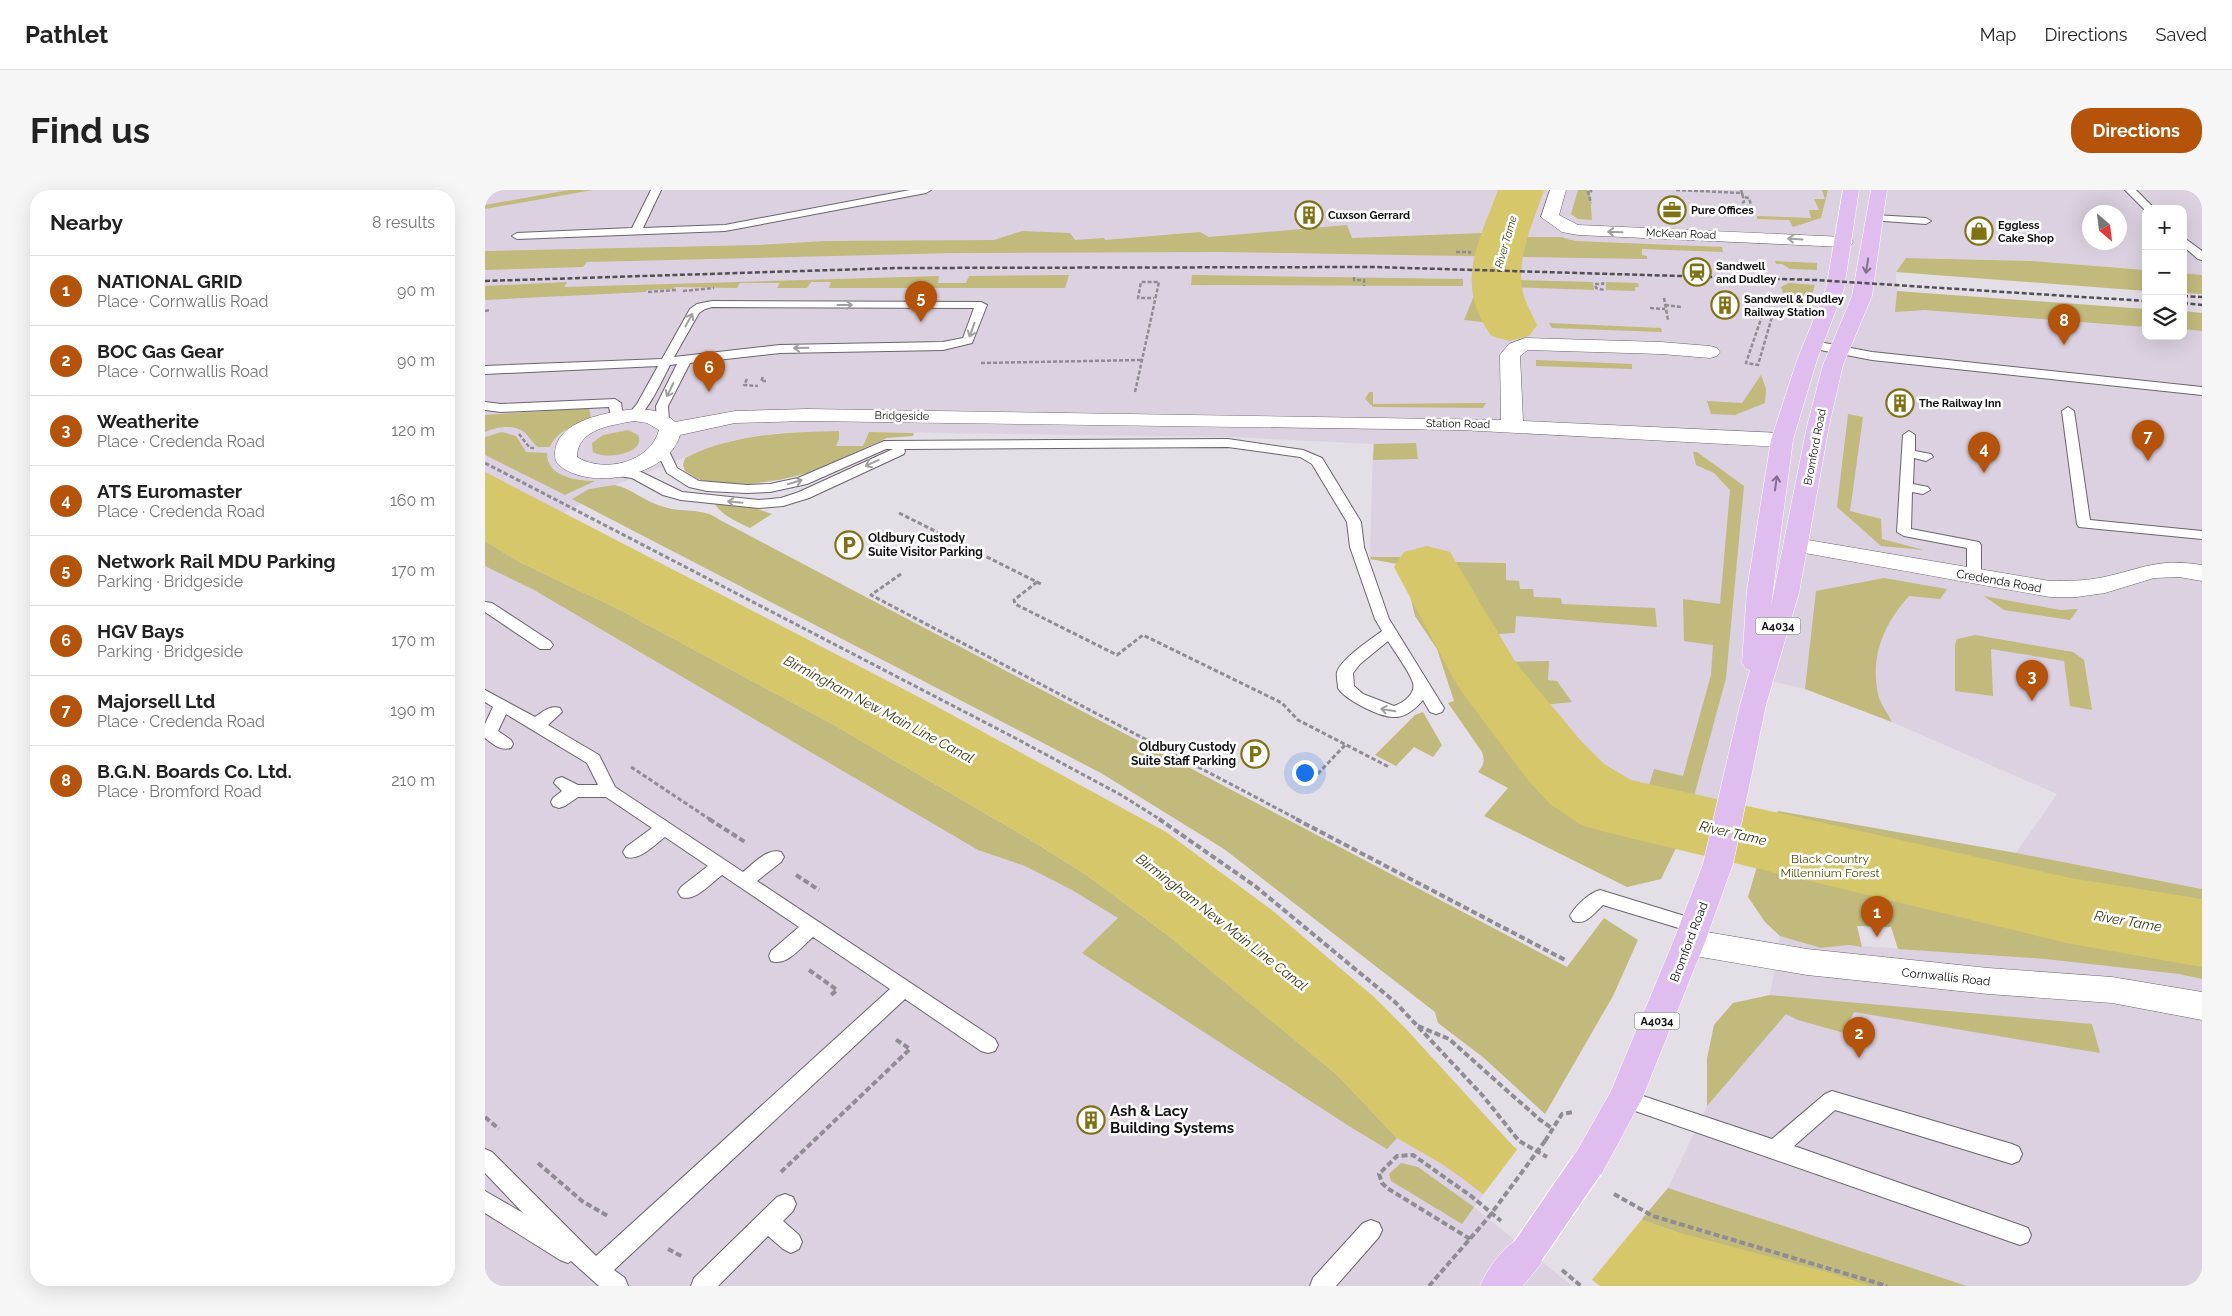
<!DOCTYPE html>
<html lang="en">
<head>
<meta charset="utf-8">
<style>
  :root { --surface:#fff; --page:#f6f6f6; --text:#222; --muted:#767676; --line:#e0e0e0; --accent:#b45309 }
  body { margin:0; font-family:Raleway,sans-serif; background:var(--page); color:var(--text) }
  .controls { position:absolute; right:15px; top:15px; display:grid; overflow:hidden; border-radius:10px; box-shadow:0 5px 20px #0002 }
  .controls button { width:45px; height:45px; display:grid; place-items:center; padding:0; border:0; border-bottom:1px solid var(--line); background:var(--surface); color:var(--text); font:25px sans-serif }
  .compass { position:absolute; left:1597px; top:15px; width:45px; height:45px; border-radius:50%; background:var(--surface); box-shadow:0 5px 20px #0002; rotate:152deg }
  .you { position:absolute; left:819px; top:582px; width:18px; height:18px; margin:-12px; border:4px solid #fff; border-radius:50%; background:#1a73e8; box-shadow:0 0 0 8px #1a73e833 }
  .badge { display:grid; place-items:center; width:32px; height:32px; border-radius:50%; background:var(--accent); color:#fff; font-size:16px; font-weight:700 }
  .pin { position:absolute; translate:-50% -41px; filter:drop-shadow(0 1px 2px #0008) }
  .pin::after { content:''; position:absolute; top:26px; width:18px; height:15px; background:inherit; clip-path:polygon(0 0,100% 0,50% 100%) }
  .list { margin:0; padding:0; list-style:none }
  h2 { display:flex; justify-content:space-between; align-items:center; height:65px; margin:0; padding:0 20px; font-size:21px }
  h2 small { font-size:16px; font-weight:400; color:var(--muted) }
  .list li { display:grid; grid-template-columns:32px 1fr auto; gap:15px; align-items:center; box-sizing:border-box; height:70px; padding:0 20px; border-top:1px solid var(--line) }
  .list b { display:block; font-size:19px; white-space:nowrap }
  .list p { margin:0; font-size:16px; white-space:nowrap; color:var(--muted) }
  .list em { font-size:16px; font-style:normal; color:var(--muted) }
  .icon { flex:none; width:28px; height:28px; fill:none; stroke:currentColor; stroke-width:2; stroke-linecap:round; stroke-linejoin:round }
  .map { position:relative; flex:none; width:1717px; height:1096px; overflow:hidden; border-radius:20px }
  header { display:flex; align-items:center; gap:30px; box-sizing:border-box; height:70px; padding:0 25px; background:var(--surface); border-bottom:1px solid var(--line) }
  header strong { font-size:24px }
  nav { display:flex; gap:28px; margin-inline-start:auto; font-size:18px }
  .intro { display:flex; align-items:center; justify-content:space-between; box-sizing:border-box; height:120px; padding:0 30px }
  h1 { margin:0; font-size:35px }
  .button { padding:12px 22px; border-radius:20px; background:var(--accent); color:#fff; font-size:18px; font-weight:700 }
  main { display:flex; gap:30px; padding:0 30px }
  aside { flex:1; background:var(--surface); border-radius:20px; box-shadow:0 5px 20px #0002 }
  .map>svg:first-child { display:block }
</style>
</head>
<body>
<header>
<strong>Pathlet</strong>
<nav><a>Map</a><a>Directions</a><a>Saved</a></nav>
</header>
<div class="intro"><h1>Find us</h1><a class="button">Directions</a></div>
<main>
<aside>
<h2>Nearby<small>8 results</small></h2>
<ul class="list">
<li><span class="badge">1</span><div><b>NATIONAL GRID</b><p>Place · Cornwallis Road</p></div><em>90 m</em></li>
<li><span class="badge">2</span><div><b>BOC Gas Gear</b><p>Place · Cornwallis Road</p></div><em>90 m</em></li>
<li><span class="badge">3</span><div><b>Weatherite</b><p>Place · Credenda Road</p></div><em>120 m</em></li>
<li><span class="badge">4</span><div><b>ATS Euromaster</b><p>Place · Credenda Road</p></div><em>160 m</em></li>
<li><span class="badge">5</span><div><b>Network Rail MDU Parking</b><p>Parking · Bridgeside</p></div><em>170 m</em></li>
<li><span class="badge">6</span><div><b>HGV Bays</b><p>Parking · Bridgeside</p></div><em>170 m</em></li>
<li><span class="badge">7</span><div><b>Majorsell Ltd</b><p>Place · Credenda Road</p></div><em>190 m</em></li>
<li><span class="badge">8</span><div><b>B.G.N. Boards Co. Ltd.</b><p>Place · Bromford Road</p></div><em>210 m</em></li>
</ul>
</aside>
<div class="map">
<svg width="1717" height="1096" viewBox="0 0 1717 1096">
  <rect width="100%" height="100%" fill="#e4dee7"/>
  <path fill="#dbd1e0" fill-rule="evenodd" d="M 0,0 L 1717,0 L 1717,85 L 1698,83 L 1698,19 L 1661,19 L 1661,80 L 1546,71 L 1421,68 L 1411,82 L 1411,88 L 1412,101 L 1661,137 L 1661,146 L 1698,146 L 1698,139 L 1717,141 L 1717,699 L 1531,663 L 1572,604 L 1407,532 L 1320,499 L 1273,488 L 1242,630 L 1129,604 L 1049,516 L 995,445 L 1002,385 L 885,369 L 888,254 L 746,247 L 384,242 L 378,256 L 351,256 L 354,249 L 353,241 L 292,243 L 249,250 L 211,263 L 130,295 L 52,338 L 1023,972 L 989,1017 L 1087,1096 L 0,1096 ZM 1604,22 L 1634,22 L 1634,52 L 1604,52 Z
    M 1295,746 L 1336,758 L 1364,755 L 1560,769 L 1694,784 L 1717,789 L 1717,1096 L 1482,1096 L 1183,998 L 1222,916 L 1222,869 L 1229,835 L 1248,813 L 1285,805 Z"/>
  <path fill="#c2b97c" d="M 84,0 L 108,0 L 0,19 L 0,15 Z
    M 1024,0 L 1050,0 L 1039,37 L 1012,34 Z
    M 1093,0 L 1102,0 L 1105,5 L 1107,30 L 1093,29 L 1086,24 Z
    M 1337,0 L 1343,0 L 1336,28 L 1308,37 L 1304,30 L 1272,29 L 1272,26 L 1326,28 L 1324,20 L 1334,20 L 1329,9 L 1340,9 Z
    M 862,35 L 867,48 L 998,43 L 1036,47 L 1076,47 L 1090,51 L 1237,57 L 1238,62 L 1157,59 L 1157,65 L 1162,66 L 1162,69 L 735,62 L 471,63 L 102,72 L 98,77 L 0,80 L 0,61 L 274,55 L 340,51 L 509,50 L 537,41 L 585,43 L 590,50 L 619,48 L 620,50 L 715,42 L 724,47 Z
    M 1421,68 L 1546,71 L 1661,80 L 1661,101 L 1411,82 Z
    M 1290,71 L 1332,73 L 1332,80 L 1305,79 L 1297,74 L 1291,74 Z
    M 1698,83 L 1717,85 L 1717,104 L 1698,103 Z
    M 584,85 L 580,98 L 344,98 L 346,92 L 326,92 L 322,98 L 292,98 L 295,93 L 255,93 L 252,98 L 190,97 L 189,99 L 162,100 L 161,102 L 0,110 L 0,96 L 82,92 L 79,97 L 454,86 L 453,93 L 481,93 L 484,86 Z
    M 707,85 L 978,89 L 978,96 L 706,95 Z
    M 996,89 L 1108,92 L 1109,100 L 1023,97 L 1022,100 L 1034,136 L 979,130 Z
    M 1121,92 L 1153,93 L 1154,97 L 1150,97 L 1150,101 L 1121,100 Z
    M 1304,93 L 1330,95 L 1323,116 L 1313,116 L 1309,104 L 1298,103 L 1296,97 Z
    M 1412,101 L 1661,119 L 1661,137 L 1440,120 L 1410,122 Z
    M 1698,121 L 1717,123 L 1717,141 L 1698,139 Z
    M 1064,133 L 1176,138 L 1177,142 L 1067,138 Z
    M 1051,170 L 1147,174 L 1147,179 L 1051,176 Z
    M 1276,185 L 1281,199 L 1280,213 L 1250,225 L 1226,224 L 1222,211 L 1257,213 Z
    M 884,202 L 888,202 L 888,214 L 1001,213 L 998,218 L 888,217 L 880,209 Z
    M 104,218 L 106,228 C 92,234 71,241 65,257 L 53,257 C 47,253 45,247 39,242 C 29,234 11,237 0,242 L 0,225 Z
    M 1363,224 L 1378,227 L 1365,321 L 1396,329 L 1397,349 L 1439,360 L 1396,356 L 1352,317 Z
    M 143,240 L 153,245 C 162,264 119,270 108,262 L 107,253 L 118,245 Z
    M 354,241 L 354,249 L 351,256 L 378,256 L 384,242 L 429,243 L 428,246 L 402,248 L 323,283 L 294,290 L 265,294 L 222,292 L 213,289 L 200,281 L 198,275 L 200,268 C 248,244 301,242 354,241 Z
    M 17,242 L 31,246 L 41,262 L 62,263 C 61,287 93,291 110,291 L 80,305 L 0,265 L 0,247 Z
    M 931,253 L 933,269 L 888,270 L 889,254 Z
    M 1208,262 L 1212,262 L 1259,296 L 1241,488 L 1208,610 L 1192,656 L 1176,689 L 1142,697 L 999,626 L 1023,598 L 993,582 C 999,575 1000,571 997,562 L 963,513 L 969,511 L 952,459 L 930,426 L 918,375 L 885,369 L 886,367 L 915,367 L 915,371 L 1021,373 L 1021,390 L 1034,391 L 1035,399 L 1048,399 L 1049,407 L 1076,408 L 1077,414 L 1170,418 L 1172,437 L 1031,426 L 1030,443 L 996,445 L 1017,472 L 1064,471 L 1063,490 L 1072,491 L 1087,512 L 1049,516 L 1111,584 L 1163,599 L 1169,579 L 1198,586 L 1226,485 L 1228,455 L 1199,451 L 1198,409 L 1235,414 L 1245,300 L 1229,283 L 1211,275 Z
    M 130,295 C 147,299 159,311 176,316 C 197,324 216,316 235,330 L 1082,777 L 1119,728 L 1153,750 L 1128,806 L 1060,924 L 999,868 L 953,833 L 950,822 L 739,659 L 616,583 L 87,309 L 104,299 Z
    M 230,314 L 270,318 L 287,324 L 265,338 C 253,332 237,326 230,314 Z
    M 0,351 L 34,372 L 133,419 L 347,534 L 544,649 L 600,684 L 685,747 L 851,884 L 912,948 L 902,959 L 867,938 L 597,763 L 633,728 L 587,700 L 540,676 L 493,660 L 49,400 L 0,376 Z
    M 1399,388 L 1462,399 L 1455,409 L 1424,406 C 1398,435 1384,468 1394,508 C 1397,516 1403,524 1407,532 L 1320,499 L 1331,401 Z
    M 1499,406 L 1575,420 L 1593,419 L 1585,430 L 1519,420 Z
    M 1490,445 L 1588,462 L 1599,470 L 1607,520 L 1585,516 L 1579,471 L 1506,459 L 1508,506 L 1470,501 L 1470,455 L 1472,449 Z
    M 938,522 L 957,555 L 948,567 L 929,557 L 911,576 L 890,565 L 930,525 Z
    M 1293,621 L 1531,663 L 1717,699 L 1717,789 L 1694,784 L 1560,769 L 1413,759 L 1406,737 L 1372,736 L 1377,757 L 1364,755 L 1336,758 L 1295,746 L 1280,732 L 1263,707 L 1273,673 Z
    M 1285,805 L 1607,834 L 1615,863 L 1369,822 L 1359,843 L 1313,830 L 1301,824 L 1222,916 L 1222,869 L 1229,835 L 1248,813 Z
    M 916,973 L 933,977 L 989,1017 L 977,1034 L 906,991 L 904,984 Z
    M 1183,998 L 1482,1096 L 1286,1096 L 1192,1042 L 1156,1030 Z"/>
  <path fill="#d5c76a" d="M 0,282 L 447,514 L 681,642 L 788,721 L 889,807 L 922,840 L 1029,957 L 1156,1030 L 1192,1042 L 1349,1084 L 1385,1096 L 1115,1096 L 981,991 L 957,974 L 912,948 L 851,884 L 685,747 L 600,684 L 544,649 L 347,534 L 133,419 L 34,372 L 0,351 Z"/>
  <path fill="#e4dee7" d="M 1034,957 L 1158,1028 L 1106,1091 L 997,1006 Z"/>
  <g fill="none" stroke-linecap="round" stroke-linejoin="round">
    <path fill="#d5c76a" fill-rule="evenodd" d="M 1124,609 L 1129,611 L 1131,614 L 1129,617 L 1103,625 L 1098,623 L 1096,620 L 1098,617 Z"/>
    <path fill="#d5c76a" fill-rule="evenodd" d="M 1013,0 L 1059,0 C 1049,31 1030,69 1038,103 C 1041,114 1047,124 1052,135 L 1044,146 L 1025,151 L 1006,146 C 969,92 993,55 1013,0 Z
      M 942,356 L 965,362 L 1031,473 L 1096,551 L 1119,574 L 1146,590 L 1586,688 L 1717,709 L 1717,777 L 1586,754 L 1124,643 L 1096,635 L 1065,614 L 1042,589 L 979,505 L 968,488 L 909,377 L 919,362 Z"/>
    <g stroke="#6b656d" stroke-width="2">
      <path id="lane" d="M 166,0 L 176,0 L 158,38 L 240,35 L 425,0 L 446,0 L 441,3 L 240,41 L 32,49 L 27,46 L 32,43 L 147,38 Z
        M 1640,0 L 1651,0 L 1670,19 L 1661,19 L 1661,21 Z
        M 1389,25 L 1441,28 L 1446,31 L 1441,34 L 1385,30 L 1384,28 Z
        M 1698,47 L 1717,61 L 1717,70 L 1713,69 L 1698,56 Z
        M 227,111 L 496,112 L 502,115 L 487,153 L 458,160 L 295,163 L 205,173 L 183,216 L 184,231 L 178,235 L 172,231 L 171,216 L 192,174 L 185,175 C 178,188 162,225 149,229 L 143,225 L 152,214 L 173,176 L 0,184 L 0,176 L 177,169 L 205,119 L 212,114 ZM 227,117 L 489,118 L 478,148 L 458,152 L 295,155 L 189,167 L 214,123 L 220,119 Z
        M 1329,151 L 1387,162 L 1717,197 L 1717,205 L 1387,170 L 1325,158 L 1323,155 Z
        M 130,209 L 136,213 L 138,227 L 132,231 L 126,227 L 124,217 L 16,222 L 0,220 L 0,212 L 16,214 Z
        M 1583,217 L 1589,221 L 1605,330 L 1717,341 L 1717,349 L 1594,337 L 1592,334 L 1577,221 Z
        M 1424,241 L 1430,245 L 1430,261 L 1446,264 L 1448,267 L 1441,271 L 1429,268 L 1428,294 L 1443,297 L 1445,300 L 1438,304 L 1427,302 L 1426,339 L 1494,352 L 1496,355 L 1496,386 L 1494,389 L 1484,389 L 1482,386 L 1482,358 L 1419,346 L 1412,342 L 1418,245 Z
        M 743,249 L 818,260 L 837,268 L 876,332 L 879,357 L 904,429 L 959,518 L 957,522 L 951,524 L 945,522 L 938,510 C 931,518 921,528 908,527 C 895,527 860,510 853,498 C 853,493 851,486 852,482 C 856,469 886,449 897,441 L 890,429 L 865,357 L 862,332 L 827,274 L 815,267 L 743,257 L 419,259 L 420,261 L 419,264 L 324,308 L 298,316 L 274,318 L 196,310 L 178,305 L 147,288 L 120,284 L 118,281 L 125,277 L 156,282 L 197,302 L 274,310 L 296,308 L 314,302 L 408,259 L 401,259 L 322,294 L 285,302 L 262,303 L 222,301 L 204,297 L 182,283 L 171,260 L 172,257 L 182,257 L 192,278 L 214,291 L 262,295 L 285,294 L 313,288 L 399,251 ZM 903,451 C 909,461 926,484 928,493 C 931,504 918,513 909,516 L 878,504 L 869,496 L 868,483 L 875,474 Z
        M 0,412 L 7,413 L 65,451 L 68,455 L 65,459 L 55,459 L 0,422 Z
        M 0,500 L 50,527 C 58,522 64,515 75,518 L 77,522 L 63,535 L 114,565 L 130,597 L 258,682 C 269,673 282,658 296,662 L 299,667 L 296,672 L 272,691 L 510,849 L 513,855 L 510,861 L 503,863 L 496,861 L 420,809 L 129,1080 L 140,1088 L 143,1096 L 114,1096 L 86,1071 L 83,1073 L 75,1070 L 0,1023 L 0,1001 L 38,1023 L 0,983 L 0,959 L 7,962 L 111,1066 L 405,799 L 328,747 C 317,756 302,777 286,771 L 284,766 L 286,761 L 314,737 L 237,685 C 225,694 210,712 196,707 L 193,702 L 196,697 L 223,676 L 180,647 C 169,655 155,671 141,667 L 138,662 L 141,657 L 167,638 L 121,607 L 93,607 L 80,616 L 74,618 L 68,616 L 66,612 L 68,608 L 77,601 L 69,593 L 71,589 L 77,587 L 93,595 L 113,595 L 102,573 L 21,524 L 13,541 L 26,550 L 28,554 L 26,558 C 15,561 8,554 0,548 L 0,534 L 8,517 L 0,512 Z
        M 1115,700 L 1216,731 L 1219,736 L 1216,741 L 1210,743 L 1118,715 C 1109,723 1101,736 1088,731 L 1085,726 C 1090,716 1104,703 1115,700 Z
        M 1140,900 L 1287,949 L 1340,904 L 1347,901 L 1527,954 L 1534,957 L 1537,964 L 1534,971 L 1527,974 L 1350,920 L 1309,956 L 1535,1035 L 1543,1038 L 1546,1045 L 1543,1052 L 1535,1055 L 1133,915 L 1130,909 L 1133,903 Z
        M 300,1004 L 308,1007 L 311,1014 L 308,1021 L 298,1031 L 314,1045 L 317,1052 L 314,1059 L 306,1063 L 298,1059 L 283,1046 L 233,1096 L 206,1096 L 209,1088 L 292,1007 Z
        M 886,1030 L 894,1033 L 897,1040 L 894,1047 L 851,1096 L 825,1096 L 828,1088 L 878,1033 Z"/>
    </g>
    <g stroke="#6b656d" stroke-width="1">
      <path id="street" d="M 1065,0 L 1081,0 L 1074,25 L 1093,35 L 1359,47 L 1365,48 L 1368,52 L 1365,56 L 1359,57 L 1093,45 L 1077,42 L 1056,27 Z
        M 1040,148 L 1176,152 L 1225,156 L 1232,158 L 1235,162 L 1232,166 L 1225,168 L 1176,164 L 1043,160 L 1035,166 L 1038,231 L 1297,243 L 1305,245 L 1308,250 L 1305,255 L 1297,257 L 976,240 L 322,231 L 250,233 L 195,245 C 184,286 105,302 74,275 C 70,271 70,267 70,262 C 72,235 108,226 129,222 C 149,218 175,216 190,232 L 250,221 L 322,219 L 1016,230 L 1015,165 L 1024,154 ZM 149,231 L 162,233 L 174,240 C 166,272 119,284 92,267 C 92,239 127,235 149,231 Z
        M 1311,348 L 1565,391 C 1583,391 1601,391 1619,387 C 1659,378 1673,368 1717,375 L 1717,391 L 1694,387 L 1669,388 L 1620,403 L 1592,407 L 1565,407 L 1303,360 L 1299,355 L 1303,350 Z
        M 1204,739 L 1322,759 L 1503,778 L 1627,787 L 1717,802 L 1717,830 L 1627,813 L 1503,804 L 1322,785 L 1204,765 L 1193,761 L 1188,752 L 1193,743 Z"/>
    </g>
    <g stroke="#fff" stroke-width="1">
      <path id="primary" d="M 1358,0 L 1374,0 L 1359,99 L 1332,170 L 1308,250 L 1286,416 L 1322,236 L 1338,175 L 1367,106 L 1386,0 L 1402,0 L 1387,106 L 1358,175 L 1344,236 L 1314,403 L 1281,515 L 1248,674 L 1220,752 L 1157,909 L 1115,987 L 1102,991 L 1089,987 L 1084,975 L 1126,901 L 1188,752 L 1218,674 L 1255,515 L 1265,480 L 1261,479 L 1257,473 L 1262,400 L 1286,250 L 1312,170 L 1341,99 Z
        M 1043,1043 L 1056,1048 L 1062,1061 L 1056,1074 L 1038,1096 L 995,1096 C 1004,1075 1022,1052 1043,1043 Z"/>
    </g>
    <path stroke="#908c93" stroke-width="2.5" stroke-dasharray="4 2" stroke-linecap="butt" d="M 1105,0 L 1107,2
      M 1191,0 L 1257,3 L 1256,0
      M 1103,1 L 1106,13
      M 1257,3 L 1258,7 L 1264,8 L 1268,22
      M 1257,13 L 1259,12 L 1258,7
      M 971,62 L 985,62 L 984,65
      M 869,87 L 869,90 L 879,90 L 879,96
      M 1118,92 L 1118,94 L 1110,94 L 1111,98 L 1119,100
      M 163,102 L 191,100
      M 1179,108 L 1183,130
      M 1180,115 L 1196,117
      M 1165,118 L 1180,119
      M 1279,120 L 1289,120 L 1273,175 L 1261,173 Z
      M 1289,120 L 1308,121
      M 0,121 L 6,120
      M 496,173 L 656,170
      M 278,187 L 276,191 L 281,191
      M 262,189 L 259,195 L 273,196
      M 650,202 L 674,92 L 656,92 L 653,108 L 669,108
      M 34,244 L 45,258 L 49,258"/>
    <path stroke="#908c93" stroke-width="3" stroke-dasharray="4.5 2.5" stroke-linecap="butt" d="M 0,273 L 532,549 L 636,605 L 676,630
      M 414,323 L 556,394
      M 416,384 L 386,405 L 814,630
      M 552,392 L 529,410 L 530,414 L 632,465 L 658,445 L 797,513 L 813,530 L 904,577
      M 146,577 L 226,630
      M 828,589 L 860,555"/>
    <path stroke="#908c93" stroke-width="4" stroke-dasharray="6 3" stroke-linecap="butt" d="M 224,629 L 260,652
      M 674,629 L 770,696 L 910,812 L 998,906 L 1034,951 L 1062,967
      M 811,629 L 1082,771
      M 311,685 L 334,700
      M 324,780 L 352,800 L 346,805
      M 933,836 L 964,849 L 1054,929 L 1068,939
      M 0,927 L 14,939
      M 1060,951 L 1077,924 L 1088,922
      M 53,973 L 97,1011 L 123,1026
      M 296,982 L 425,859 L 410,849
      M 1129,1004 L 1168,1026 L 1402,1096
      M 985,1049 L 902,998 L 897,993 L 894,984 L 912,966 L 928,965 L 986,1006 L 1016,1031
      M 183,1059 L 198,1067
      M 1077,1080 L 1096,1096
      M 0,1090 L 9,1096
      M 944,1096 L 1003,1028"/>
    <use href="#lane" fill="#fff" fill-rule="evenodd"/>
    <use href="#street" fill="#fff" fill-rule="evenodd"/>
    <use href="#primary" fill="#dfbdef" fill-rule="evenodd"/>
    <path stroke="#524f54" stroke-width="2.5" stroke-dasharray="5 2.5" stroke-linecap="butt" d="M 0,91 L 412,78 L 889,77 L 1331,90 L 1661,111
      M 1698,106 L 1717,107
      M 1698,113 L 1717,115"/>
    <g stroke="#fff" stroke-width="35" stroke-linecap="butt">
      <path id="primary-bridge" d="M 1043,1061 L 1102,975"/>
    </g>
    <path stroke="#908c93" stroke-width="2.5" stroke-dasharray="4 2" stroke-linecap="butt" d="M 198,101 L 229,98"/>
    <path stroke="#908c93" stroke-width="4" stroke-dasharray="6 3" stroke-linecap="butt" d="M 1003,1028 L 1060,951"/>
    <use href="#primary-bridge" stroke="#dfbdef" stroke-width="33"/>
  </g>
  <defs><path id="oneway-shaft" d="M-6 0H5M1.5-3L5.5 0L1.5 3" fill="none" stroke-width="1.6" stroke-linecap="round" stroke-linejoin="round" transform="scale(1.25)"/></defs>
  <g stroke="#a1a0a1">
    <use href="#oneway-shaft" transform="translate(1130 42) rotate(-178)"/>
    <use href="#oneway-shaft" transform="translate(1310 49) rotate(-176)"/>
    <use href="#oneway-shaft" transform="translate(360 115)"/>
    <use href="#oneway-shaft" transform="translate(204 130) rotate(-61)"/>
    <use href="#oneway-shaft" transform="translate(487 140) rotate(110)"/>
    <use href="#oneway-shaft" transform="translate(316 158) rotate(179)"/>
    <use href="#oneway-shaft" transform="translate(185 200) rotate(116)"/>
    <use href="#oneway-shaft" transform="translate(387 273) rotate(155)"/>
    <use href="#oneway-shaft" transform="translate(310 292) rotate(-17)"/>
    <use href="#oneway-shaft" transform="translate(250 312) rotate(-175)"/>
    <use href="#oneway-shaft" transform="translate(903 520) rotate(-170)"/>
  </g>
  <g stroke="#83708c">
    <use href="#oneway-shaft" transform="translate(1382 76) rotate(99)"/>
    <use href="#oneway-shaft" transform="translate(1291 293) rotate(-82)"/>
  </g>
  <defs>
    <g id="office-ring" transform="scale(1.4375)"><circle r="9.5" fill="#fff" stroke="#7f7214" stroke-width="1.5"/><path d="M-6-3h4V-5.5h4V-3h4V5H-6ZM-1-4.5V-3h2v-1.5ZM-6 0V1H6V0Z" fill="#7f7214"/></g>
    <g id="building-ring" transform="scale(1.4375)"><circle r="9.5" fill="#fff" stroke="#7f7214" stroke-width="1.5"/><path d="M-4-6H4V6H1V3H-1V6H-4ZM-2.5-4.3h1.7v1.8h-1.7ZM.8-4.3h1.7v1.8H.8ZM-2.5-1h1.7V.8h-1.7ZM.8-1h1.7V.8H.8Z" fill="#7f7214"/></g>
    <g id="shop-ring" transform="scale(1.4375)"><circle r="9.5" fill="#fff" stroke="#7f7214" stroke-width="1.5"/><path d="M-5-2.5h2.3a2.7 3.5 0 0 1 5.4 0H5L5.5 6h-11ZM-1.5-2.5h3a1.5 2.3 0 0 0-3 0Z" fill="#7f7214"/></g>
    <g id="station-ring" transform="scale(1.4375)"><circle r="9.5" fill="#fff" stroke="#7f7214" stroke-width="1.5"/><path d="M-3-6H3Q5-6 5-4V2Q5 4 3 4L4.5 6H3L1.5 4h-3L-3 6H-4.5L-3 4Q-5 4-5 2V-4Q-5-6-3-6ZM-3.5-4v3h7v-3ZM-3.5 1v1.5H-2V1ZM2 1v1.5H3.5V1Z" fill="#7f7214"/></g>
    <g id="parking-ring" transform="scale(1.4375)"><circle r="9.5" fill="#fff" stroke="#7f7214" stroke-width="1.5"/><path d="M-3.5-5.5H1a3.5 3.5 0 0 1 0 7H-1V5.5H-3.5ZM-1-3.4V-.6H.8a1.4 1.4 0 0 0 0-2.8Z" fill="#7f7214"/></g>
  </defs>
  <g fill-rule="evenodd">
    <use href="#office-ring" x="1187" y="20"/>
    <use href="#building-ring" x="824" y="25"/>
    <use href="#shop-ring" x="1494" y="41"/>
    <use href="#station-ring" x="1212" y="82"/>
    <use href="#building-ring" x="1240" y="115"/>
    <use href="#building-ring" x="1415" y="213"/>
    <use href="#parking-ring" x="364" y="355"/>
    <use href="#parking-ring" x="770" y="564"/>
    <use href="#building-ring" x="606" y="930"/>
  </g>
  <g text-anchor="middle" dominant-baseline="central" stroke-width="5" stroke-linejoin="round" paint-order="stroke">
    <g font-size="11" font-weight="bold" fill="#131114" stroke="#fff" text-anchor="start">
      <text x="1206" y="20">Pure Offices</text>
      <text x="843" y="25">Cuxson Gerrard</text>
      <text x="1513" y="35">Eggless<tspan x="1513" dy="13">Cake Shop</tspan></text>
      <text x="1231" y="76">Sandwell<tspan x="1231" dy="13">and Dudley</tspan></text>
      <text x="1259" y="109">Sandwell &amp; Dudley<tspan x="1259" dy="13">Railway Station</tspan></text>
      <text x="1434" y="213">The Railway Inn</text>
    </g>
    <g font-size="11" fill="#131114" stroke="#fff">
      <text transform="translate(1196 44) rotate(2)">McKean Road</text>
      <text transform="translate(417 226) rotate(1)">Bridgeside</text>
      <text transform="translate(973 234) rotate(1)">Station Road</text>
      <text transform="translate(1330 257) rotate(-79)">Bromford Road</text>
    </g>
    <g font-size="11" font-style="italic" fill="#413b13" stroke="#fff">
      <text transform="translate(1021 52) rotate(-74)">River Tame</text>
    </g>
    <g fill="#fff" stroke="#5a585a" stroke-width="1">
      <rect x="1270.5" y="427.5" width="45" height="17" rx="4"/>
      <rect x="1149.5" y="822.5" width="45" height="17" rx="4"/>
    </g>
    <g font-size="11" font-weight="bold" fill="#131114">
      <text x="1293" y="436">A4034</text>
      <text x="1172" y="831">A4034</text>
    </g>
    <g font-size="12" font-weight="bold" fill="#131114" stroke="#fff" text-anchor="start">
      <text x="383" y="348">Oldbury Custody<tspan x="383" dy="14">Suite Visitor Parking</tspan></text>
      <text x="751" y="557" text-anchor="end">Oldbury Custody<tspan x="751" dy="14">Suite Staff Parking</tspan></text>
    </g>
    <g font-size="12" fill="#131114" stroke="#fff">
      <text transform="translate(1514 391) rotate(10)">Credenda Road</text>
      <text transform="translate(1204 752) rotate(-69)">Bromford Road</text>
      <text transform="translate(1461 787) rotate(6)">Cornwallis Road</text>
    </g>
    <g font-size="12" fill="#584e00" stroke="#fff">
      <text x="1345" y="669">Black Country<tspan x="1345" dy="14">Millennium Forest</tspan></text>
    </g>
    <g font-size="14" font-style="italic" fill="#413b13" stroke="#fff">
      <text transform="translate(394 519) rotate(28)">Birmingham New Main Line Canal</text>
      <text transform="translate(1248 643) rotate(13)">River Tame</text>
      <text transform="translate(1643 731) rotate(10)">River Tame</text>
      <text transform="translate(737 732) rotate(38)">Birmingham New Main Line Canal</text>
    </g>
    <g font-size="15" font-weight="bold" fill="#131114" stroke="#fff" text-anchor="start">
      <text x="625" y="921">Ash &amp; Lacy<tspan x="625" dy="17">Building Systems</tspan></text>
    </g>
  </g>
</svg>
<div class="controls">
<button>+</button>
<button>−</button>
<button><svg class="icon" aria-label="layers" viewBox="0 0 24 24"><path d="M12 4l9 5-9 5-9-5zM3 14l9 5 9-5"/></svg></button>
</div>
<svg class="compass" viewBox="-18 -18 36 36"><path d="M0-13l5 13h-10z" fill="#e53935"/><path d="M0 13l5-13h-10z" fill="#767676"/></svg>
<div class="you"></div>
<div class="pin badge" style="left:1392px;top:747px">1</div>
<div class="pin badge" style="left:1374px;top:868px">2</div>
<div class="pin badge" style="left:1547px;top:511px">3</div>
<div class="pin badge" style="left:1499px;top:283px">4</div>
<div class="pin badge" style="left:436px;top:132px">5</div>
<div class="pin badge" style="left:224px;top:202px">6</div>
<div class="pin badge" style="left:1663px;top:271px">7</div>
<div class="pin badge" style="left:1579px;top:155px">8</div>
</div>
</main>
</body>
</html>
